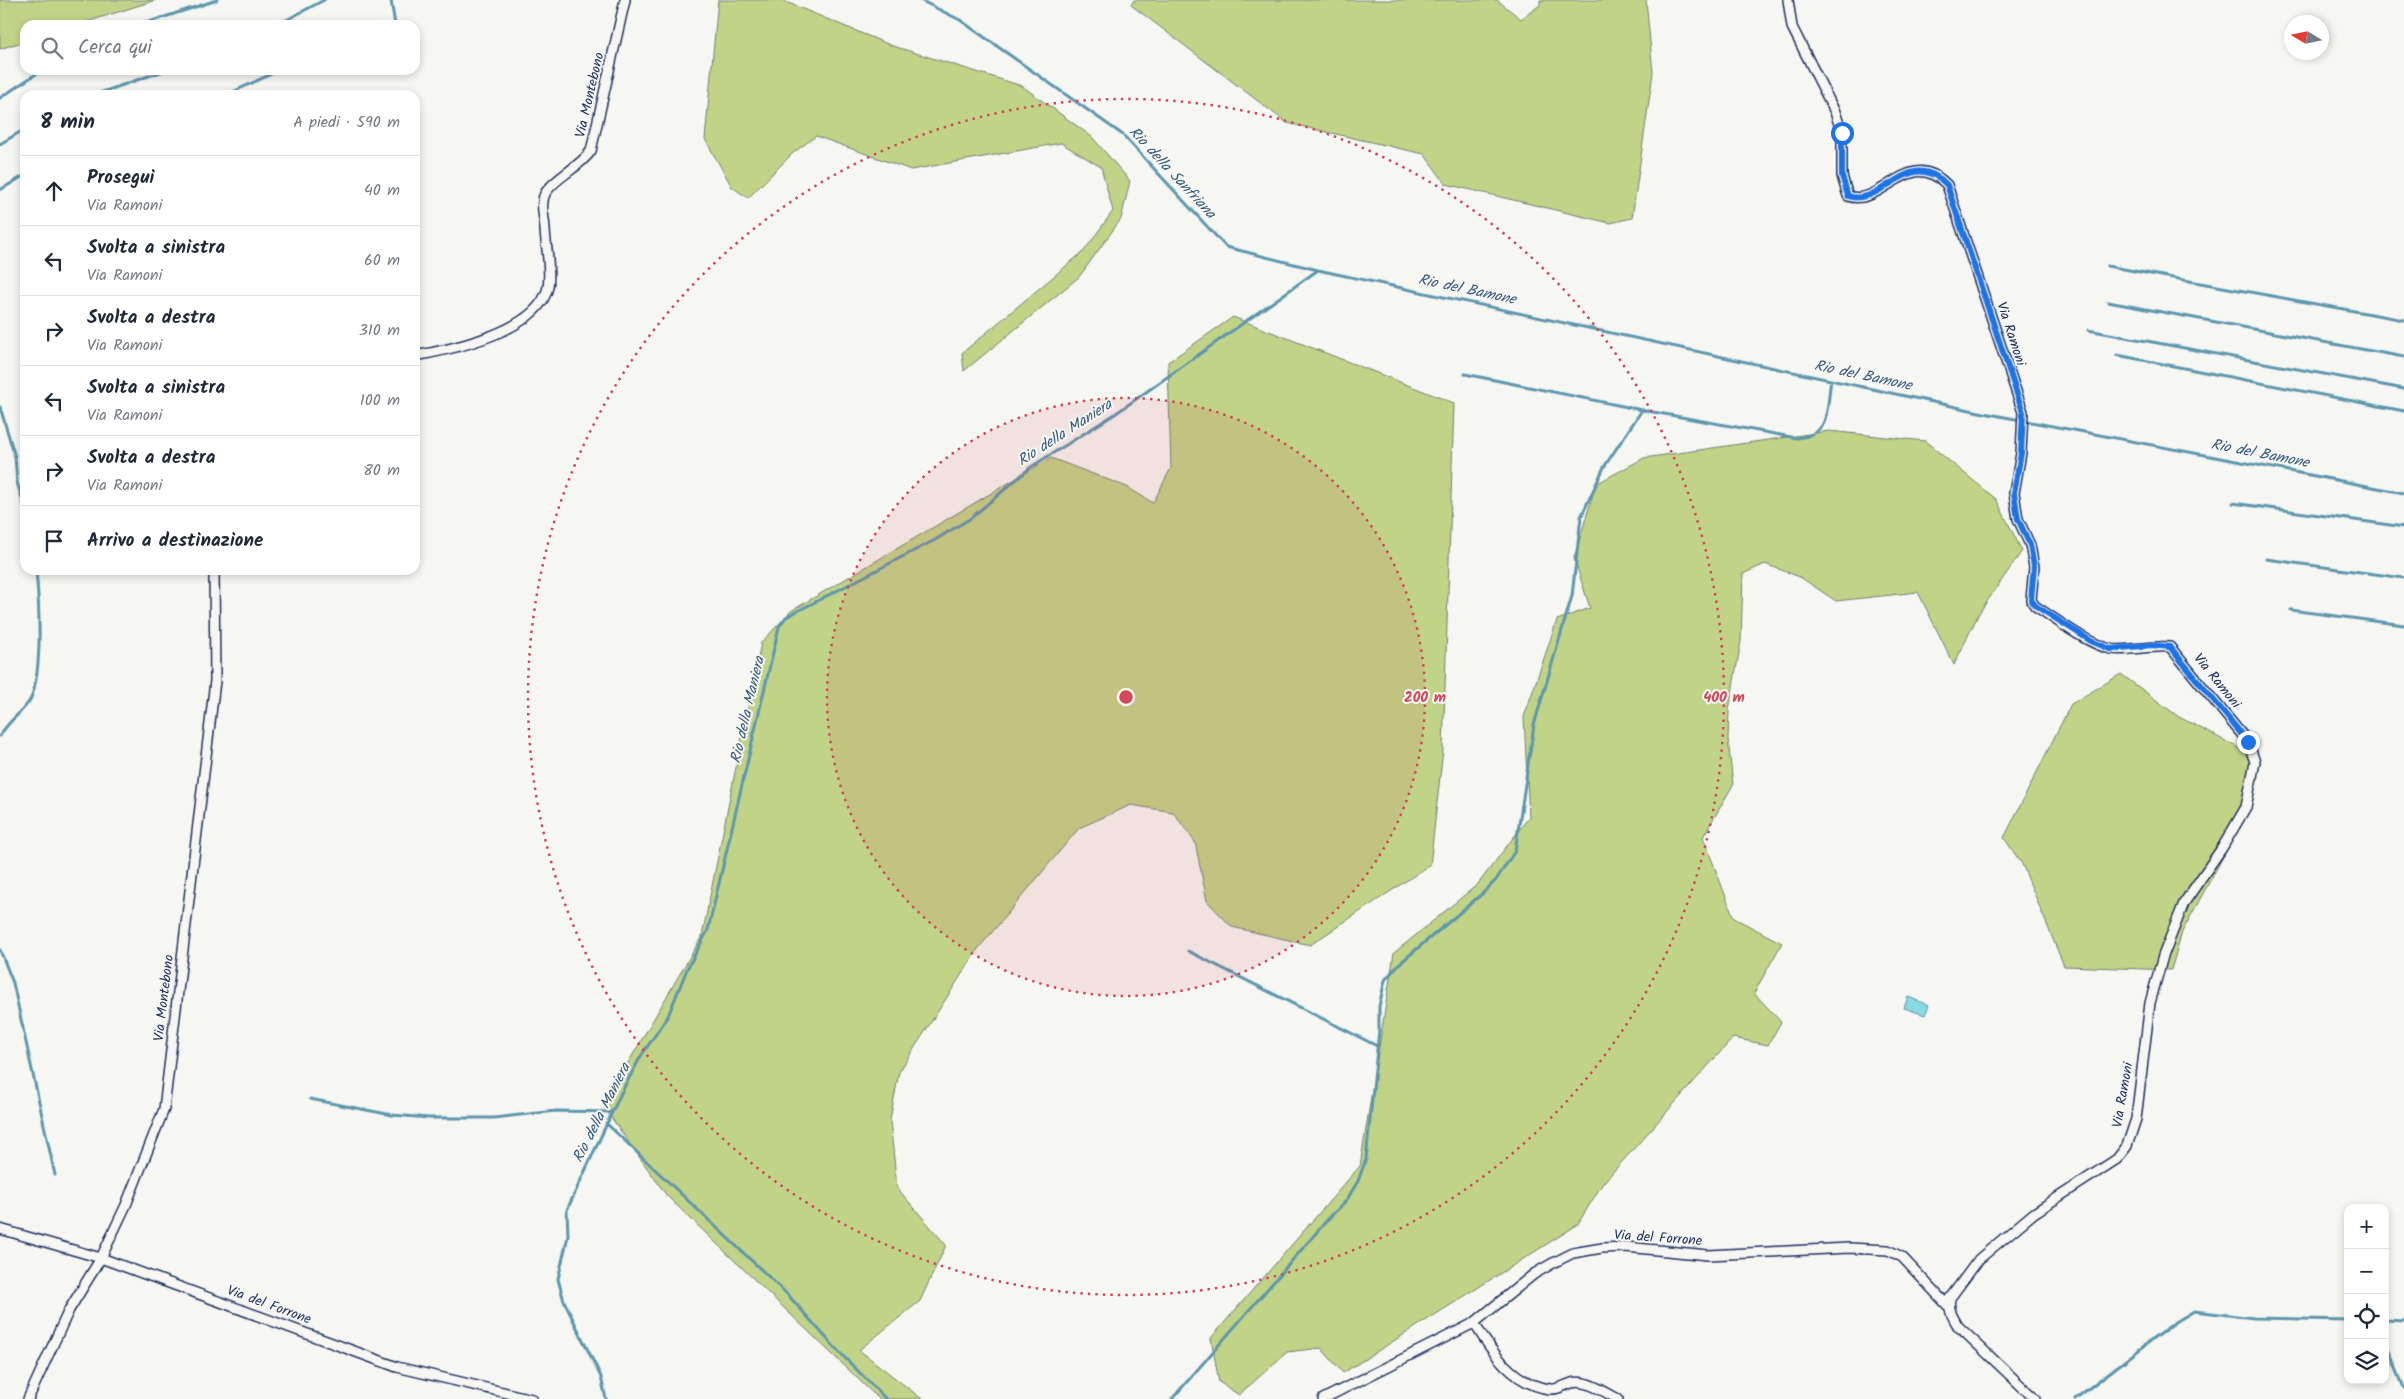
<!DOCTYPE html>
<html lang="it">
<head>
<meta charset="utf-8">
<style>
  :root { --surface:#fff; --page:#f6f6f7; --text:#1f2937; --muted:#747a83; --line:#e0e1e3 }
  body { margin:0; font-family:Kalam,sans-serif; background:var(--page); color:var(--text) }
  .controls { position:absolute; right:15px; bottom:15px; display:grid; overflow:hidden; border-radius:10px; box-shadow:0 2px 8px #0003 }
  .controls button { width:45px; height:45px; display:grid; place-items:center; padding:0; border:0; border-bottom:1px solid var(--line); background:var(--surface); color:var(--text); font:25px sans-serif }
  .compass { position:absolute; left:2284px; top:15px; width:45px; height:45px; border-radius:50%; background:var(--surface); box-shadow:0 2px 8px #0003; rotate:280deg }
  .stop { position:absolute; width:15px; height:15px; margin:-11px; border:4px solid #1a73e8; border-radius:50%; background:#fff }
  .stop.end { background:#1a73e8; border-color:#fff; box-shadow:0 1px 5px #0008 }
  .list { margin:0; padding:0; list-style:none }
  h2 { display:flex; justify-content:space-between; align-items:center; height:65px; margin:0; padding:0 20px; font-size:21px }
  h2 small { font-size:16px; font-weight:400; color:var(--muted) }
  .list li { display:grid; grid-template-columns:32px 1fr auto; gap:15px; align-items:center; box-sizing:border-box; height:70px; padding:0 20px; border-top:1px solid var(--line) }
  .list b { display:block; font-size:19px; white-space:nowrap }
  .list p { margin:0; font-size:16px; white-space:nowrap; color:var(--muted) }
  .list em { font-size:16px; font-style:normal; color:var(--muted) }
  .icon { flex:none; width:28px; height:28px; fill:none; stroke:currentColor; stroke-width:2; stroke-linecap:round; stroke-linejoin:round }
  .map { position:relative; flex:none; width:2404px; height:1399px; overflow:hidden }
  .search { position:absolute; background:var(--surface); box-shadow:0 2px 8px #0003; left:20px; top:20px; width:400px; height:55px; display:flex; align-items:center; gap:12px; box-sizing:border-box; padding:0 18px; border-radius:15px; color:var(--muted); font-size:19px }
  .panel { position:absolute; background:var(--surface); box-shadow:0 2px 8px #0003; left:20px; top:90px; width:400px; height:485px; border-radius:15px }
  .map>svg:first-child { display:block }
</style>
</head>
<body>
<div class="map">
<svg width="2404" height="1399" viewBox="0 0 2404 1399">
  <rect width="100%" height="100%" fill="#f6f6f2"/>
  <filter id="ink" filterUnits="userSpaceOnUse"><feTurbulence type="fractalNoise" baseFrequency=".02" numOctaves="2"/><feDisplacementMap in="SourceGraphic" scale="10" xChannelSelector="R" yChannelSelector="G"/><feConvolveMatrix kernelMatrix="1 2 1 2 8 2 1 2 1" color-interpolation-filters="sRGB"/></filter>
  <g filter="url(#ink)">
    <path fill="#c1d387" stroke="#6e8172" d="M 0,0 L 156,0 L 77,25 L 25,25 L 25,41 L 0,49 Z
      M 718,0 L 781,0 L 890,45 L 1022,86 L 1092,137 L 1130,181 L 1121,219 L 1079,277 L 964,371 L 962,353 L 1084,251 L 1113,211 L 1101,167 L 1061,143 L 911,170 L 816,136 L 793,153 L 748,198 L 732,187 L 705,139 Z
      M 1134,0 L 1497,0 L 1521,19 L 1540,5 L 1540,0 L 1646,0 L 1653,73 L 1632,218 L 1610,223 L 1446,184 L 1424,154 L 1287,123 L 1131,5 Z
      M 1233,317 L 1454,403 L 1443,750 L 1430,865 L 1310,945 L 1232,927 L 1207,901 L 1195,842 L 1173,812 L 1131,805 L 1079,828 L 978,949 L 899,1072 L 890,1120 L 897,1188 L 946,1245 L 920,1301 L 859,1350 L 922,1399 L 879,1399 L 667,1196 L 603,1106 L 702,936 L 761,643 L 791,611 L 1051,458 L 1127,487 L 1153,503 L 1171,468 L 1168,362 Z
      M 1829,431 L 1925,441 L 1996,499 L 2022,551 L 1979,613 L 1954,665 L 1918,592 L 1836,601 L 1800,577 L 1765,564 L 1743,574 L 1741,641 L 1729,710 L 1728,739 L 1733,785 L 1703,837 L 1734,918 L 1782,943 L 1754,993 L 1781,1022 L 1768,1045 L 1733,1038 L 1603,1183 L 1577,1225 L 1343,1373 L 1321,1348 L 1287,1352 L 1239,1395 L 1219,1382 L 1211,1338 L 1360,1166 L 1394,953 L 1478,884 L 1529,817 L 1524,717 L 1557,620 L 1590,608 L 1574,558 L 1596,484 L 1644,458 Z
      M 2121,674 L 2179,717 L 2256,757 L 2252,804 L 2182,932 L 2171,970 L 2064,966 L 2022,864 L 2004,838 L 2071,704 Z"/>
    <path fill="#89dae1" stroke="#5d96ad" d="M 1908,997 L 1929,1005 L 1925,1015 L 1904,1008 Z"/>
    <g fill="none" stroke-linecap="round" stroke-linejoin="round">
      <path stroke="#5d96ad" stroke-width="3" d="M 391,0 L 395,25
        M 920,0 L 960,20 L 1123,135 L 1226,247 L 1318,270 L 1984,413 L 2404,493
        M 140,25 L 217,0
        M 277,25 L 324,0
        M 94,95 L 166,70
        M 226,95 L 280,70
        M 0,98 L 42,70
        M 0,144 L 25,129
        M 0,190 L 25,175
        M 2107,266 L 2404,320
        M 2108,302 L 2404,357
        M 2088,330 L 2404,389
        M 2117,355 L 2404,411
        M 1465,374 L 1642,410 L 1797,438 C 1832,435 1826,409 1831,380
        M 0,407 L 15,457 L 17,482 L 25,509
        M 2233,503 L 2404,527
        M 2266,559 L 2404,578
        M 2291,610 L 2404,625
        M 0,736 C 8,720 26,710 31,698 C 43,668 39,602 36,570
        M 0,950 L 13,983 L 55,1175
        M 1188,951 L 1377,1046
        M 310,1099 L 392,1115 L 429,1118 L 494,1118 L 556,1111 L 612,1112
        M 606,1123 L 788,1295 L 837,1350 L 886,1399
        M 2385,1320 L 2404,1321
        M 2385,1341 L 2404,1388
        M 606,1399 L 601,1377 L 564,1301 L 558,1279 L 568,1236 L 567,1210 L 621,1093 L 641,1056 L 668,1016 L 687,969 L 708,930 L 779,627 L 786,617 L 935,540 L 971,518 L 1031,467 L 1115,414 L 1318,270
        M 1172,1399 L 1329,1218 L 1346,1201 L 1358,1181 L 1366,1159 L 1379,1030 L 1379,1006 L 1385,980 L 1399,964 L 1483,893 L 1496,880 L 1515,851 L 1534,725 L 1572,596 L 1581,517 L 1604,467 L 1642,410
        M 2075,1399 L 2174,1323 L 2194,1311 L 2254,1318 L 2348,1320"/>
      <g stroke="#1b2f5e" stroke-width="12">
        <path id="street" d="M 1788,0 L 1792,27 L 1835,112 L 1842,133 L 1842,176 L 1848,196 C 1883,208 1908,145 1947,185 L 2023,412 L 2021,453 L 2014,493 L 2018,519 L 2030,545 L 2034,567 L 2031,600 L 2035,606 C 2056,619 2087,644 2111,649 C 2126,652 2151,645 2170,647 L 2248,742 L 2255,762 L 2246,807 L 2222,848 L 2184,903 L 2163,956 L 2150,1003 L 2136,1119 L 2127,1146 L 2117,1159 L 2034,1213 L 1979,1259 L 1950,1298 C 1948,1310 1952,1316 1958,1326 L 2035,1399
          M 415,356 C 453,349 539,331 548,287 C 551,270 546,247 545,230 C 545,218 539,203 546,192 C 557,176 579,168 591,151 L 625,0
          M 0,1229 L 101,1258 L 397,1367 L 532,1399
          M 1474,1323 C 1491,1351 1514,1385 1550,1389 C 1558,1390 1564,1385 1572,1383 C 1586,1379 1606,1393 1618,1399
          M 28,1399 L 69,1310 L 101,1258 L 126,1205 L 164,1109 L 215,681 L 214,570
          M 1323,1399 L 1474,1323 L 1534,1274 L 1553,1263 L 1573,1253 L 1602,1248 L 1626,1247 L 1708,1255 L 1849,1248 L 1888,1250 L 1902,1257 L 1948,1306"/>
      </g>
      <use href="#street" stroke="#f6f6f2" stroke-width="9"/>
    </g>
  </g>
  <g fill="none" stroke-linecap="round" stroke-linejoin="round" filter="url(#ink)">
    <path stroke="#1a73e8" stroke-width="6" d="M 1842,133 L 1842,176 L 1848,196 C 1883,208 1908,145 1947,185 L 2023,412 L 2021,453 L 2014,493 L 2018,519 L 2030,545 L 2034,566 L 2031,600 L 2036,606 L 2091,641 L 2110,649 L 2152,645 L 2170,647 L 2248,742"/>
  </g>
  <circle cx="1126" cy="697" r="299" fill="#d1495b" fill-opacity=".12"/>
  <g fill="none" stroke="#d1495b" stroke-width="2.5" stroke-dasharray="2.5 5">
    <circle cx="1126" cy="697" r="299"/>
    <circle cx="1126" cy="697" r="598"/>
  </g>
  <g text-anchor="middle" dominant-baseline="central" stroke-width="4" stroke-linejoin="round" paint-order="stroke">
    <g font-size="14" fill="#1b2f5e" stroke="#f6f6f2">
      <text transform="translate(590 95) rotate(-77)">Via Montebono</text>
      <text transform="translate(2011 334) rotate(72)">Via Ramoni</text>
      <text transform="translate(2217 681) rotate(51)">Via Ramoni</text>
      <text transform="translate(164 998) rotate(-83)">Via Montebono</text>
      <text transform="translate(2123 1095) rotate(-80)">Via Ramoni</text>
      <text transform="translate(1658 1238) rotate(4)">Via del Forrone</text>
      <text transform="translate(269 1305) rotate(20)">Via del Forrone</text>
    </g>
    <g font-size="15" font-style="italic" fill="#365a7f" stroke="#f6f6f2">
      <text transform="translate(1172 173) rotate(47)">Rio della Sanfriana</text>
      <text transform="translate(1467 290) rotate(12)">Rio del Bamone</text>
      <text transform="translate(1863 376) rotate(12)">Rio del Bamone</text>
      <text transform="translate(1065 433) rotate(-33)">Rio della Maniera</text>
      <text transform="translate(2260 454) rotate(11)">Rio del Bamone</text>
      <text transform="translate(748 710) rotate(-77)">Rio della Maniera</text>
      <text transform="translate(602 1113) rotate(-63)">Rio della Maniera</text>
    </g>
  </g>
  <circle cx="1126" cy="697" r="8" fill="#d1495b" stroke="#f6f6f2" stroke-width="2.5"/>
  <g font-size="15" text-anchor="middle" font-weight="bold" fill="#d1495b" stroke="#f6f6f2" stroke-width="4" stroke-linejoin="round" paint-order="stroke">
    <text x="1425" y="702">200 m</text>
    <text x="1724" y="702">400 m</text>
  </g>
</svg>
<div class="controls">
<button>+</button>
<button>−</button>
<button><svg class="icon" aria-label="locate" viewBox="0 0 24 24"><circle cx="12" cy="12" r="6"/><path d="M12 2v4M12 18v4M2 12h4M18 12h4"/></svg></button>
<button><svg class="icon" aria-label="layers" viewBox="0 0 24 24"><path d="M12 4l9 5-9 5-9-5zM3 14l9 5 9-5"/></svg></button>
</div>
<svg class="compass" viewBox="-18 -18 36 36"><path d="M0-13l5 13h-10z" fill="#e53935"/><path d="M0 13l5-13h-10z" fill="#747a83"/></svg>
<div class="stop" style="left:1842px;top:133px"></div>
<div class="stop end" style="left:2248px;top:742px"></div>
<div class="search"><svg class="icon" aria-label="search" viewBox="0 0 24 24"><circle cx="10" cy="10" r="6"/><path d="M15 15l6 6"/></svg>Cerca qui</div>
<section class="panel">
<h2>8 min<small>A piedi · 590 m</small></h2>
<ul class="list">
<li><svg class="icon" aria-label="ahead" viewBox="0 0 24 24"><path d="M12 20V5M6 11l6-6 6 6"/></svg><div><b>Prosegui</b><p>Via Ramoni</p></div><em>40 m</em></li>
<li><svg class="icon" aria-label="left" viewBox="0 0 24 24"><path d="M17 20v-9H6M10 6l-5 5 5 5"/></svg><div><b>Svolta a sinistra</b><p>Via Ramoni</p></div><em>60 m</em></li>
<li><svg class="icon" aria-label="right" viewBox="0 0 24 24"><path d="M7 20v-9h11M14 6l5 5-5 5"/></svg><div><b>Svolta a destra</b><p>Via Ramoni</p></div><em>310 m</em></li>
<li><svg class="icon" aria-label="left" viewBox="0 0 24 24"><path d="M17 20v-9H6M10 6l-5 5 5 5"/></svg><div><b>Svolta a sinistra</b><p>Via Ramoni</p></div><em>100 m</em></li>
<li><svg class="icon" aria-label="right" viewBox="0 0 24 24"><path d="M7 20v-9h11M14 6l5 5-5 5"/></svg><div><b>Svolta a destra</b><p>Via Ramoni</p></div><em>80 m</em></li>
<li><svg class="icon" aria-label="arrive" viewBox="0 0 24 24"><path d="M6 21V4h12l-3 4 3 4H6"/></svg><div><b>Arrivo a destinazione</b></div></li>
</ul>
</section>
</div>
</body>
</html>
